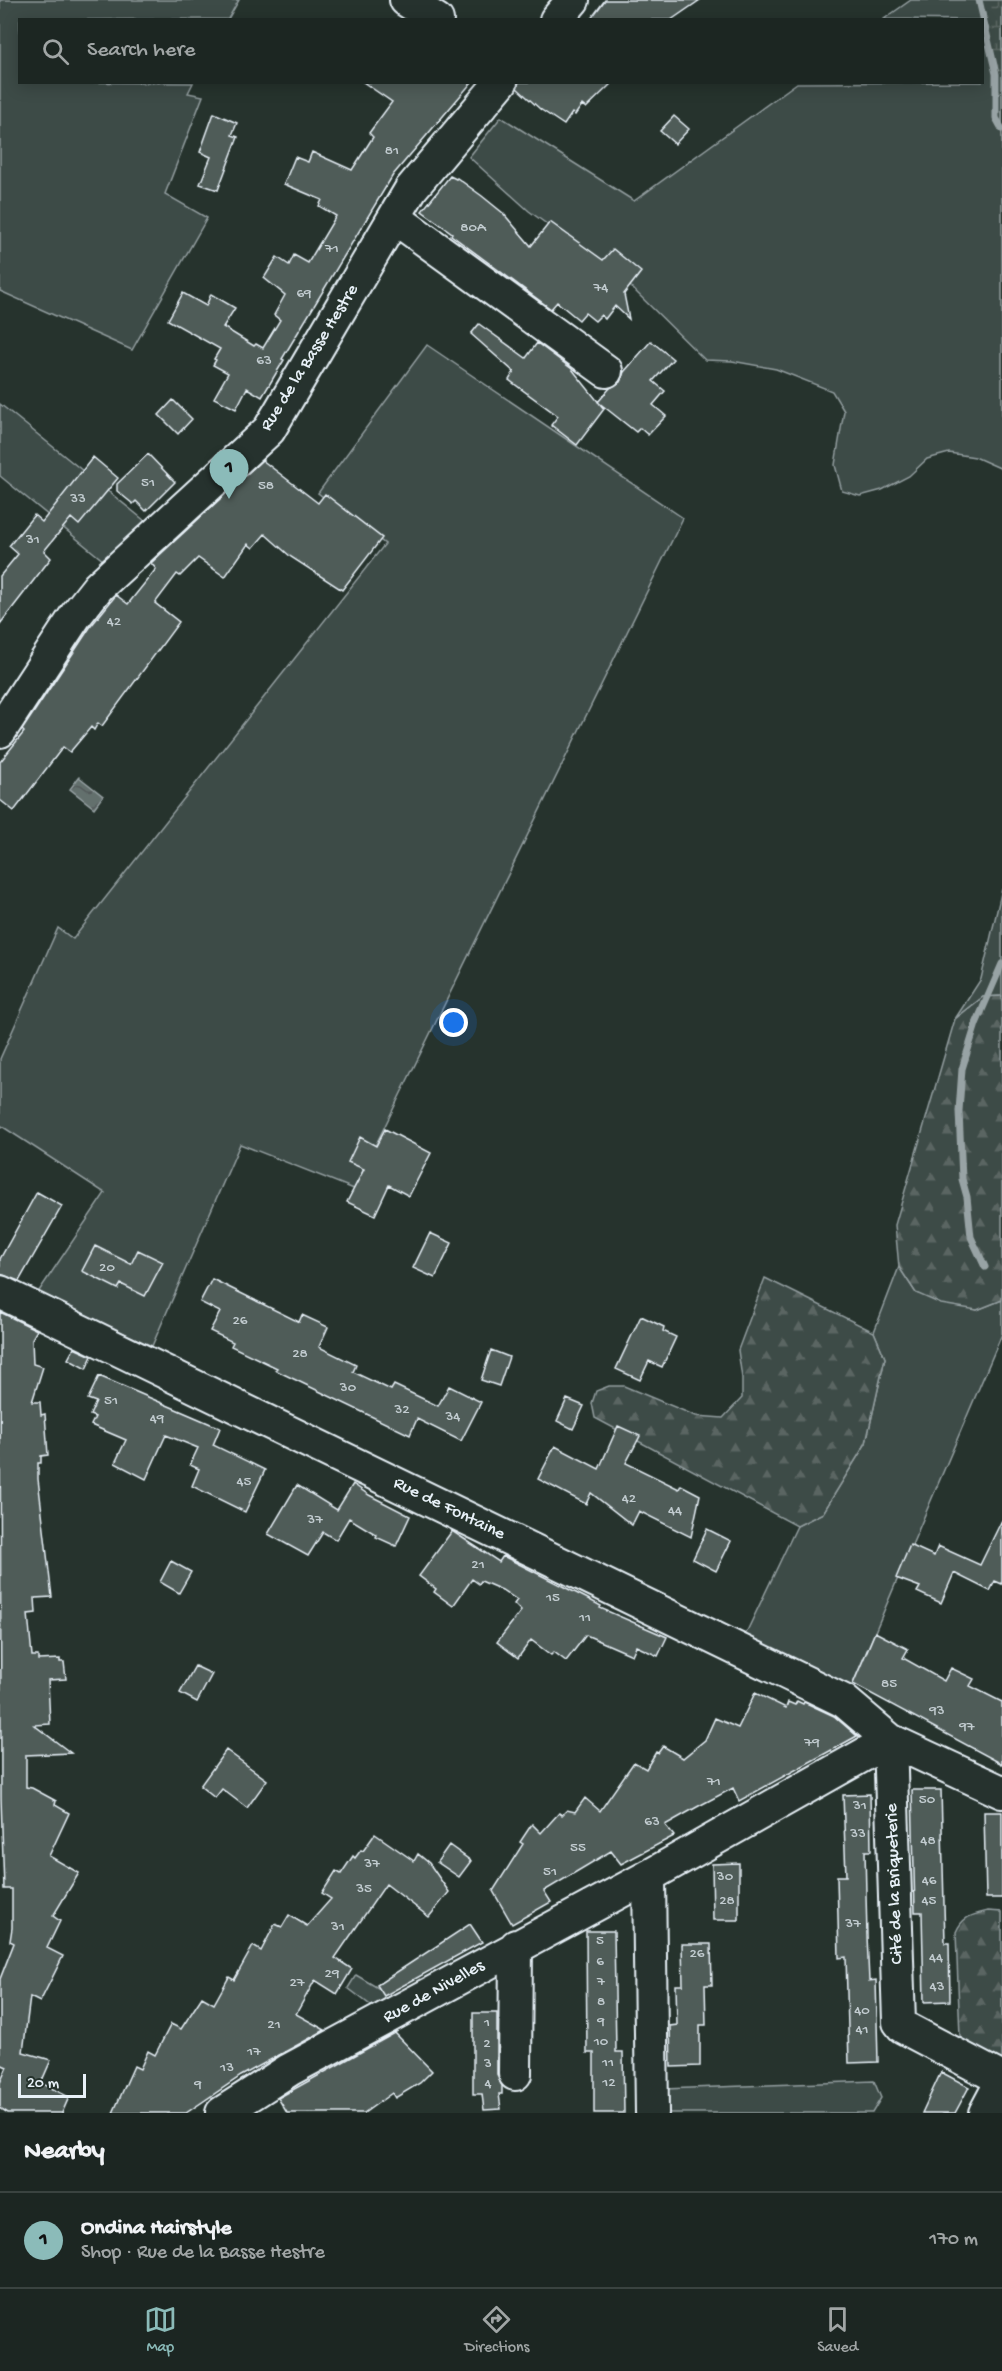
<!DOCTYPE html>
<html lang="en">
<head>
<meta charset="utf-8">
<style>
  :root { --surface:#1c2622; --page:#252e2a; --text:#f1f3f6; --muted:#a0a5a5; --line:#3a4340; --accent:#8bbbb9 }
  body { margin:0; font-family:"Gochi Hand",sans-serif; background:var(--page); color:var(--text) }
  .scale { position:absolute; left:18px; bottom:15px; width:68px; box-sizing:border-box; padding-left:6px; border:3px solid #e8f1f8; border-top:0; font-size:16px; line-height:21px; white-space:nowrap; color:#e8f1f8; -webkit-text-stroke:4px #26332d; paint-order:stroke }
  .you { position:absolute; left:454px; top:1023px; width:21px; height:21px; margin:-15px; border:4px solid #fff; border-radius:50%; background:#1a73e8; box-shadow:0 0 0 9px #1a73e833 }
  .badge { display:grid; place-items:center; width:39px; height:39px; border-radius:50%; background:var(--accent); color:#111; font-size:20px; font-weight:700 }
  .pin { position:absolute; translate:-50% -50px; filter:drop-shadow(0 2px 3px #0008) }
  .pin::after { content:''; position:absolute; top:32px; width:21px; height:18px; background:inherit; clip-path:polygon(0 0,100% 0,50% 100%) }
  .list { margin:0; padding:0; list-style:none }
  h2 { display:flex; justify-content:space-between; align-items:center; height:78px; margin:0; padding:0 24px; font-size:26px }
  h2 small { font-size:20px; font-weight:400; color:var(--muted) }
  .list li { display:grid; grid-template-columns:39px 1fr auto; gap:18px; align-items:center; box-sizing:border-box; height:96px; padding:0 24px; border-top:2px solid var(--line) }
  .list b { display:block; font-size:22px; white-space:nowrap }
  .list p { margin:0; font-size:20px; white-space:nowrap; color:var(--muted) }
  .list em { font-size:20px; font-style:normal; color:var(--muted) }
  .icon { flex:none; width:33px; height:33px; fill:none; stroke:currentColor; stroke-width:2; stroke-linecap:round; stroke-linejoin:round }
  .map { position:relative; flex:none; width:1002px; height:2113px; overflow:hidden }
  .search { position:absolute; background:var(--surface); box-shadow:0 3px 15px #0003; left:18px; right:18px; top:18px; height:66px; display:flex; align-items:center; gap:15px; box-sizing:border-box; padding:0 21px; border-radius:0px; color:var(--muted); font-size:22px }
  .sheet { height:174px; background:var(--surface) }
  nav { display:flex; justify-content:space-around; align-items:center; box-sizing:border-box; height:84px; border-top:2px solid var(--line); background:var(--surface); font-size:16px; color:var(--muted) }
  nav a { display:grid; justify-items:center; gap:3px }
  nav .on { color:var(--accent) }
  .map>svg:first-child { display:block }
</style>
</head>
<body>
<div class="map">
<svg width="1002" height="2113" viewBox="0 0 1002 2113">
  <defs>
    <pattern id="forest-firs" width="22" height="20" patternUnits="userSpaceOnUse" patternTransform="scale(1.5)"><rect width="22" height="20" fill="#3e4b47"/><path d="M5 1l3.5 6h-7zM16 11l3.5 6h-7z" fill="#5a6562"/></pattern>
    <pattern id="wetland-marsh" width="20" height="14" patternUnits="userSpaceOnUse" patternTransform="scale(1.5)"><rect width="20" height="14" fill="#3e4b47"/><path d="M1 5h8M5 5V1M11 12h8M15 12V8" fill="none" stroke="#5a6562"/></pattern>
    <pattern id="water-waves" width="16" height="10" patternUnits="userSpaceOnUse" patternTransform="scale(1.5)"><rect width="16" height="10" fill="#636f6d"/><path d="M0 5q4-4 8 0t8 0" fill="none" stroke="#535a5a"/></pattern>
  </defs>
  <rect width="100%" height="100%" fill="#26332d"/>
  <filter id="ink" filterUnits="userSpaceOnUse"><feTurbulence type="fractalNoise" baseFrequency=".0167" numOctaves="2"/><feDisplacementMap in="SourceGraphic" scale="12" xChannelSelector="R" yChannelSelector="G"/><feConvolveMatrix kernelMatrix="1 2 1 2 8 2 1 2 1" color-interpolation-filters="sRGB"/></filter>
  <g filter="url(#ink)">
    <path fill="#3e4b47" stroke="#939ea0" stroke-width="1.5" d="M 0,0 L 239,0 L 228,19 L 20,20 L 20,82 L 193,83 L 188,93 L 203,96 L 165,194 L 207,218 L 132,350 L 0,291 Z
      M 911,0 L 1002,0 L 1002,469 L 975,457 L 949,453 L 927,459 L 909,476 L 882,490 L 860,496 L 842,491 L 835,465 L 844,411 L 832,391 L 776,369 L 732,361 L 705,360 L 628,284 L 529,211 L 469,157 L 501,117 L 634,201 L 797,83 L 982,82 L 982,20 L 884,19 Z
      M 427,345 L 683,518 L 354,1189 L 240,1144 L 152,1346 L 37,1294 L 105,1193 L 0,1125 L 0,1059 L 58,928 L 73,939 L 385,544 L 318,493 Z
      M 0,404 L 145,521 L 104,561 L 0,476 Z
      M 1002,889 L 1002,996 L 983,997 L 955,1019 L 981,979 Z
      M 899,1267 L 916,1293 L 977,1310 L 1002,1300 L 1002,1334 L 851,1688 L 738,1650 L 797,1526 L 823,1513 L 866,1443 L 885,1358 L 874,1332 Z
      M 356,1975 L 390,1995 L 373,2007 L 348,1988 Z
      M 874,2081 L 881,2098 L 872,2113 L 665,2113 L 664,2089 Z"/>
    <path fill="url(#forest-firs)" stroke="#939ea0" stroke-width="1.5" d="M 1002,996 L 1002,1300 L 977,1310 L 941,1304 L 916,1293 L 899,1267 L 895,1225 L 955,1019 L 983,997 Z
      M 765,1278 L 874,1332 L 885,1358 L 866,1443 L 823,1513 L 797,1526 L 595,1418 L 592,1403 L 596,1391 L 609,1386 L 624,1386 L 696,1416 L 723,1418 L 742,1398 L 742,1378 L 738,1350 Z
      M 988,1911 L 1002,1912 L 1002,2061 L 1000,2061 L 965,2044 L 960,2037 L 956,1932 C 963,1916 972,1915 988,1911 Z"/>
    <path fill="url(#wetland-marsh)" stroke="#939ea0" stroke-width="1.5" d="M 979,0 L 1002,0 L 1002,129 L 996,118 L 996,74 Z"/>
    <path fill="url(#water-waves)" stroke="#98a3a5" stroke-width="1.5" d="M 79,777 L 103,796 L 94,808 L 70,789 Z"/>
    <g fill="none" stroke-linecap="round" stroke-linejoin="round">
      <path stroke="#98a3a5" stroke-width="7" d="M 979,0 L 996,74 L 996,118 L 1002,129
        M 985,1267 L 971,1237 L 967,1197 L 962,1179 L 959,1111 L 962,1069 L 976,1024 L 1002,964"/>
    </g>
    <path fill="#505c59" stroke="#e8f1f8" stroke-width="1.5" d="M 605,0 L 700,0 L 671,20 L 590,20 Z
      M 363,82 L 472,82 L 393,175 L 282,359 L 284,360 L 262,397 L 247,388 L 236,409 L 214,398 L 228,373 L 213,365 L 216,360 L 214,359 L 220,349 L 168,320 L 183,293 L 206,306 L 211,294 L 235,308 L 223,327 L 254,346 L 256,344 L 263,348 L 280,320 L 274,315 L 285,295 L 264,278 L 277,257 L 289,265 L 294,255 L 308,263 L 336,216 L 319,206 L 322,200 L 284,184 L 295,157 L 308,162 L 312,152 L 352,170 L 373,137 L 369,133 L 392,102 Z
      M 519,82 L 613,82 L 586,108 L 582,105 L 575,115 L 572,113 L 564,125 L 540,109 L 517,88 Z
      M 214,113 L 237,123 L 232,135 L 238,137 L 218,190 L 200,184 L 211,157 L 200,152 Z
      M 674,116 L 689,129 L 675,144 L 660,131 Z
      M 450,176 L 456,179 L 457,178 L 482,196 L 503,213 L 531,246 L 550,222 L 603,260 L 613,249 L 641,272 L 624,294 L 629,319 L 615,306 L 605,319 L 601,315 L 595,321 L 585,313 L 579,320 L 557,302 L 551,309 L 451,235 L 452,233 L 422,211 Z
      M 479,324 L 526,358 L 537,343 L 572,369 L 604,409 L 577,445 L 551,425 L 558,416 L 509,380 L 514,372 L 471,334 Z
      M 651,341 L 673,359 L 653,381 L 665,391 L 653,405 L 666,416 L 648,435 L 640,428 L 636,432 L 598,402 L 610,388 L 620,382 L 624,372 Z
      M 173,400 L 192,419 L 178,434 L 159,415 Z
      M 148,454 L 175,482 L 146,511 L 136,501 L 133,504 L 117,491 L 117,484 Z
      M 93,457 L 118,478 L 79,525 L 71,518 L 44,551 L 51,558 L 0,624 L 0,576 L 18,554 L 9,546 L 34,515 L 42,522 Z
      M 262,460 L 318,503 L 325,494 L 382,538 L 342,590 L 291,557 L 265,534 L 253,548 L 248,544 L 225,577 L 198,558 L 180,576 L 177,574 L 155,603 L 179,622 L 102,726 L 98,723 L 94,730 L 91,727 L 70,752 L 63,747 L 14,811 L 0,800 L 0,762 L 24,732 L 22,730 L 91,626 L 116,595 L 128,604 L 156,569 L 151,563 Z
      M 385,1129 L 431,1153 L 409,1196 L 389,1185 L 375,1215 L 347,1202 L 364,1169 L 348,1162 L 360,1137 L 376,1146 Z
      M 37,1192 L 62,1206 L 19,1281 L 0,1274 L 0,1259 Z
      M 430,1233 L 452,1243 L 435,1278 L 413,1268 Z
      M 95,1246 L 131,1264 L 138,1250 L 163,1262 L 145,1296 L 121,1284 L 118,1289 L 82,1271 Z
      M 212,1279 L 299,1322 L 302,1315 L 328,1327 L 319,1347 L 356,1365 L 353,1372 L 391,1390 L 394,1385 L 438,1406 L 449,1386 L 481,1402 L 461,1441 L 417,1419 L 410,1435 L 275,1370 L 277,1368 L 231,1346 L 233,1342 L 210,1331 L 220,1312 L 200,1302 Z
      M 0,1312 L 37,1330 L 32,1339 L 33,1364 L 43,1367 L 32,1402 L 40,1402 L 41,1415 L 45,1414 L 48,1455 L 41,1456 L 41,1463 L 38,1463 L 38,1479 L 52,1597 L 35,1598 L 36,1613 L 28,1614 L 32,1656 L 38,1656 L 38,1660 L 60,1659 L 60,1662 L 64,1662 L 66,1679 L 48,1680 L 50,1724 L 34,1725 L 71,1753 L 26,1755 L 26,1787 L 32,1788 L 56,1801 L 55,1805 L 69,1813 L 49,1856 L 79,1873 L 53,1916 L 60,1921 L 47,1948 L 63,1956 L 40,2002 L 30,1997 L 23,2052 L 51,2060 L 41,2083 L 69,2097 L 62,2113 L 8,2113 L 0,2108 L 0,2083 L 7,2067 L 0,2064 L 0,1979 L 14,1943 L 10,1941 L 12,1928 L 12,1889 L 4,1889 L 1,1798 Z
      M 641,1316 L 664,1327 L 663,1331 L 676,1337 L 662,1367 L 649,1361 L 640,1380 L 616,1369 Z
      M 74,1348 L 92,1356 L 86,1369 L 68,1359 Z
      M 491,1350 L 509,1357 L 499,1386 L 481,1380 Z
      M 99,1376 L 220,1428 L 213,1445 L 265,1470 L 245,1512 L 192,1486 L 199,1469 L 190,1465 L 198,1448 L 166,1435 L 146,1479 L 115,1463 L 126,1440 L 91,1425 L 95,1417 L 90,1415 L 96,1402 L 88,1399 Z
      M 567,1399 L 584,1406 L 573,1429 L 557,1421 Z
      M 618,1426 L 640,1436 L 626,1463 L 679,1489 L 681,1485 L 700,1495 L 691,1537 L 639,1511 L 632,1525 L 591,1493 L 586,1504 L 538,1479 L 555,1446 L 599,1469 Z
      M 353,1484 L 369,1495 L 410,1516 L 396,1546 L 376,1537 L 377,1535 L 349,1518 L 336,1540 L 323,1532 L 308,1556 L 268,1534 L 297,1485 L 337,1510 Z
      M 1002,1520 L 1002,1584 L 995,1581 L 990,1591 L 954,1573 L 941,1603 L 917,1592 L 920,1587 L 896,1578 L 910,1545 L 934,1556 L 938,1546 L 980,1565 Z
      M 707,1529 L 731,1541 L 716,1571 L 693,1559 Z
      M 452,1531 L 499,1562 L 503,1556 L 586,1598 L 601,1606 L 600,1608 L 667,1637 L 658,1656 L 636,1646 L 632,1655 L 586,1635 L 566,1661 L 554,1652 L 551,1655 L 531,1640 L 518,1658 L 497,1642 L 521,1611 L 514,1604 L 517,1600 L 502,1590 L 481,1581 L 479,1584 L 472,1579 L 453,1606 L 434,1592 L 436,1589 L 419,1576 Z
      M 171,1561 L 191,1572 L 179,1593 L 160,1582 Z
      M 875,1632 L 908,1649 L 903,1658 L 944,1681 L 951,1668 L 974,1679 L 970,1686 L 1002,1702 L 1002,1764 L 853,1684 Z
      M 195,1666 L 212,1674 L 197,1702 L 180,1693 Z
      M 755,1693 L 786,1708 L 788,1702 L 795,1705 L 797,1701 L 803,1704 L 804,1702 L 834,1716 L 857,1736 L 739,1801 L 733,1788 L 697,1807 L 665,1825 L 674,1836 L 621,1864 L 611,1851 L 544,1891 L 551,1902 L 512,1924 L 493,1891 L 523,1844 L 520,1842 L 532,1824 L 541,1833 L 559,1813 L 562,1815 L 567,1810 L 575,1812 L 585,1798 L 600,1811 L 634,1762 L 646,1769 L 656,1752 L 658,1753 L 663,1746 L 683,1758 L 705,1740 L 715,1718 L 738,1728 Z
      M 226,1750 L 267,1780 L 247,1808 L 222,1789 L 215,1798 L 200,1786 Z
      M 912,1790 L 941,1790 L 945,1943 L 949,1943 L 950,2001 L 924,2002 L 922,1912 L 915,1912 Z
      M 870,1794 L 871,1851 L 865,1851 L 867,1936 L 869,1981 L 876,1980 L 878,2062 L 849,2063 L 846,1957 L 839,1958 L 837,1876 L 846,1876 L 843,1795 Z
      M 984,1812 L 1002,1812 L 1002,1898 L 986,1898 Z
      M 375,1834 L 414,1861 L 418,1854 L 429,1863 L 449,1892 L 429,1917 L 386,1884 L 335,1958 L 352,1969 L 337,1994 L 315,1980 L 296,2014 L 325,2030 L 241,2076 L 186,2113 L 113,2113 L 134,2066 L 140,2069 L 148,2051 L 155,2055 L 171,2024 L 181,2029 L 202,1997 L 214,2004 L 229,1977 L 234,1980 L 253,1946 L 261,1951 L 275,1924 L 282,1927 L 289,1915 L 307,1926 L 331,1899 L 322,1893 L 336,1871 L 341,1874 L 353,1856 L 355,1858 L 361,1850 L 363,1851 Z
      M 449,1845 L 471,1861 L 459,1877 L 437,1862 Z
      M 739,1863 L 739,1920 L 713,1920 L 712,1864 Z
      M 470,1924 L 482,1942 L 384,1996 L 377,1985 Z
      M 586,1931 L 614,1931 L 616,2052 L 623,2052 L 624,2113 L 594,2113 L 594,2053 L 587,2053 Z
      M 682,1944 L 711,1944 L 712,1985 L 705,1985 L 706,2025 L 700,2025 L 700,2066 L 671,2067 L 670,2026 L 677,2025 L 676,1985 L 683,1985 Z
      M 473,2013 L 497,2013 L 497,2074 L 502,2086 L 502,2094 L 499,2094 L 501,2109 L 484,2110 L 482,2094 L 473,2094 Z
      M 395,2033 L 432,2071 L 420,2083 L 395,2098 L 392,2093 L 364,2113 L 287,2113 L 278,2098 Z
      M 941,2072 L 969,2087 L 955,2113 L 922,2113 Z"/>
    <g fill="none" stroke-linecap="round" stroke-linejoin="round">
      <g stroke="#e8f1f8" stroke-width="36">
        <path id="minor" d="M 406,0 L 437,20
          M 556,20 L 573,0
          M 395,218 L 606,371
          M 0,731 L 76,615 L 98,587 L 269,430 L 411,189 L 501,82
          M 0,1292 L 844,1701 L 890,1740 L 1002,1792
          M 890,1740 L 899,2022 L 903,2027 L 1002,2079
          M 649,1876 L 652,2113
          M 515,2074 L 516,1946
          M 222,2113 L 289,2070 L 649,1876 L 890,1740
          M 985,2113 L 1002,2081"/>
      </g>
      <use href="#minor" stroke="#26332d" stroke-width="32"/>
    </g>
  </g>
  <g text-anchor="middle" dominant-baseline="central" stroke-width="4.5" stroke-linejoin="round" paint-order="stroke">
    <g font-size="15" fill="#c2ccd0">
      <text x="392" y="151">81</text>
      <text x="473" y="228">80A</text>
      <text x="332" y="249">71</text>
      <text x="601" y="288">74</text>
      <text x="304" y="294">69</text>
      <text x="264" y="361">63</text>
      <text x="148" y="483">51</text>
      <text x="266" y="486">58</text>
      <text x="78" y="499">33</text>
      <text x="33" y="540">31</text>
      <text x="114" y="622">42</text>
      <text x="107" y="1268">20</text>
      <text x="240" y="1321">26</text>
      <text x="300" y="1354">28</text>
      <text x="348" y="1388">30</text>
      <text x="111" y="1401">51</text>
      <text x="402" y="1410">32</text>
      <text x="453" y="1417">34</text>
      <text x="157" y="1419">49</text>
      <text x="244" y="1482">45</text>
      <text x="629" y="1499">42</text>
      <text x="675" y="1511">44</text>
      <text x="315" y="1520">37</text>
      <text x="478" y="1565">21</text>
      <text x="553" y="1598">15</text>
      <text x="585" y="1618">11</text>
      <text x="889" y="1684">85</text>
      <text x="937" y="1711">93</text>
      <text x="967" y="1727">97</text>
      <text x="812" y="1743">79</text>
      <text x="714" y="1782">71</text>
      <text x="927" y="1800">50</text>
      <text x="860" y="1806">31</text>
      <text x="652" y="1822">63</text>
      <text x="858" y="1834">33</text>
      <text x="928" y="1841">48</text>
      <text x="578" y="1848">55</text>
      <text x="372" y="1864">37</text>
      <text x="550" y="1872">51</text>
      <text x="725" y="1877">30</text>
      <text x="929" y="1881">46</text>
      <text x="364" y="1889">35</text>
      <text x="727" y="1901">28</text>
      <text x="929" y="1901">45</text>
      <text x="853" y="1924">37</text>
      <text x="338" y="1927">31</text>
      <text x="600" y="1941">5</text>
      <text x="697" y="1954">26</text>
      <text x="936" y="1958">44</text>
      <text x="600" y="1962">6</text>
      <text x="332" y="1974">29</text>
      <text x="601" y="1982">7</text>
      <text x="297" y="1983">27</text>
      <text x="937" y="1987">43</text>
      <text x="601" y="2002">8</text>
      <text x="862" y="2011">40</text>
      <text x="601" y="2022">9</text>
      <text x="487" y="2023">1</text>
      <text x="274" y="2025">21</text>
      <text x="862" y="2030">41</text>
      <text x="601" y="2042">10</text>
      <text x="487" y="2044">2</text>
      <text x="254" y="2052">17</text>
      <text x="608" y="2063">11</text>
      <text x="488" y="2064">3</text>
      <text x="227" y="2068">13</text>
      <text x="609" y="2083">12</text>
      <text x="488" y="2084">4</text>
      <text x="198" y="2085">9</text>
    </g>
    <g font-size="18" fill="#e8f1f8" stroke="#26332d">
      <text transform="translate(310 358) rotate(-58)">Rue de la Basse Hestre</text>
      <text transform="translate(449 1509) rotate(26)">Rue de Fontaine</text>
      <text transform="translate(895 1884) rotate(-92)">Cité de la Briqueterie</text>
      <text transform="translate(434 1992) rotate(-29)">Rue de Nivelles</text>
    </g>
  </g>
</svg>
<div class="scale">20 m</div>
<div class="you"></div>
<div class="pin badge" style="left:229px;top:499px">1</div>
<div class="search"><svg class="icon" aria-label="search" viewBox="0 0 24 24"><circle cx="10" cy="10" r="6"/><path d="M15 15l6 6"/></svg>Search here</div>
</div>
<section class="sheet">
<h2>Nearby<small></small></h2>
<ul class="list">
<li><span class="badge">1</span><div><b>Ondina Hairstyle</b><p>Shop · Rue de la Basse Hestre</p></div><em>170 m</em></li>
</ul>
</section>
<nav>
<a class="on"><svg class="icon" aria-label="map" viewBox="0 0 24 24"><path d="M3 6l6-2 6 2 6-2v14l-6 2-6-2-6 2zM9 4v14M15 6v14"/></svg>Map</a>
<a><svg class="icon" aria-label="directions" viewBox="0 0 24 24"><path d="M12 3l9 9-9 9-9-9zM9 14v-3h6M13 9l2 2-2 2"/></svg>Directions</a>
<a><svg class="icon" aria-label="saved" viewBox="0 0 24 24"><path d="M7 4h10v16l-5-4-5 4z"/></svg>Saved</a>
</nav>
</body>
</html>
